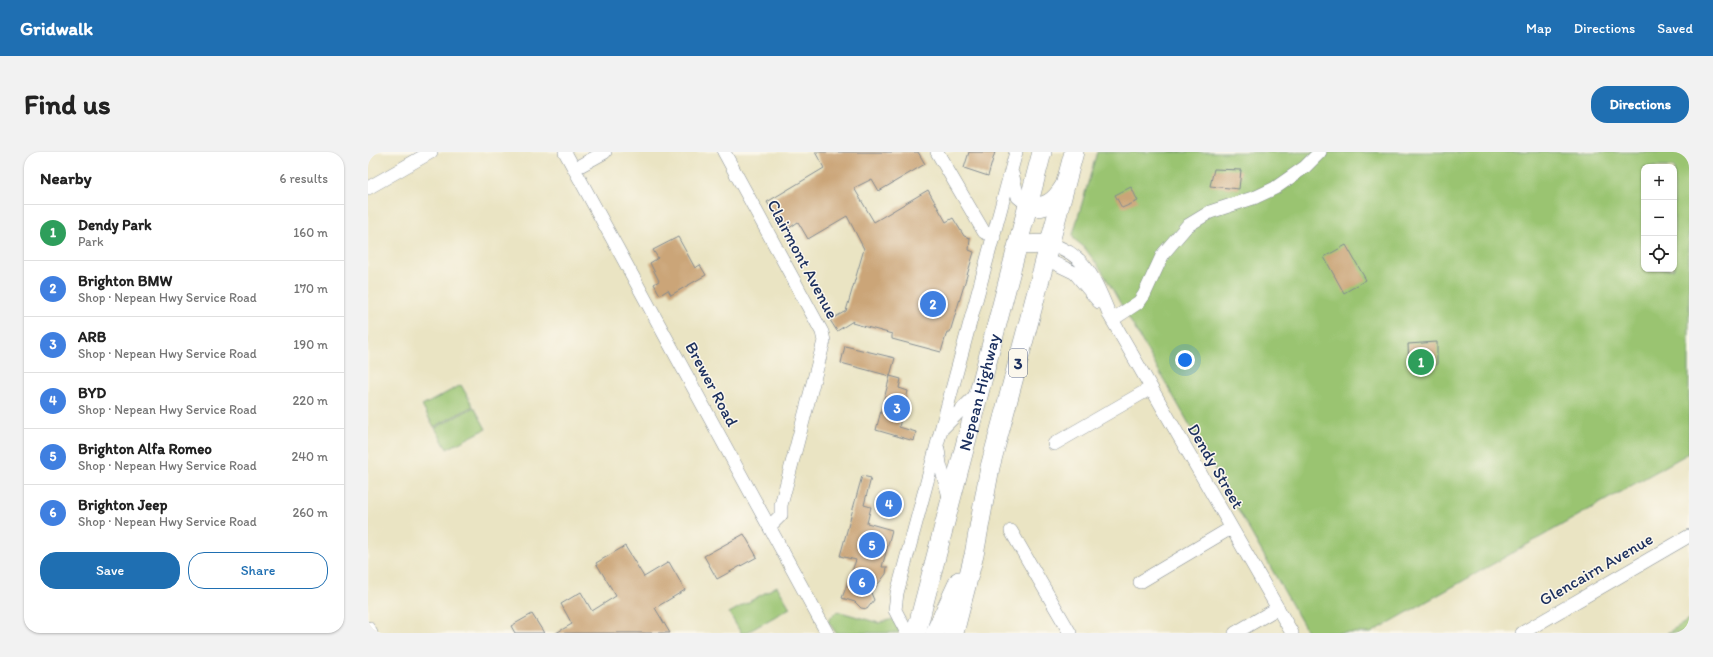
<!DOCTYPE html>
<html lang="en">
<head>
<meta charset="utf-8">
<style>
  :root { --surface:#fff; --page:#f2f2f2; --text:#222; --muted:#767676; --line:#e0e0e0; --accent:#1f6fb2 }
  body { margin:0; font-family:Itim,sans-serif; background:var(--page); color:var(--text) }
  .controls { position:absolute; right:12px; top:12px; display:grid; overflow:hidden; border-radius:8px; box-shadow:0 1px 3px #0004 }
  .controls button { width:36px; height:36px; display:grid; place-items:center; padding:0; border:0; border-bottom:1px solid var(--line); background:var(--surface); color:var(--text); font:20px sans-serif }
  .you { position:absolute; left:817px; top:208px; width:14px; height:14px; margin:-10px; border:3px solid #fff; border-radius:50%; background:#1a73e8; box-shadow:0 0 0 6px #1a73e833 }
  .badge { display:grid; place-items:center; width:26px; height:26px; border-radius:50%; background:var(--accent); color:#fff; font-size:13px; font-weight:700 }
  .pin { position:absolute; translate:-50% -50%; border:2px solid #fff; box-shadow:0 1px 4px #0006 }
  .list { margin:0; padding:0; list-style:none }
  h2 { display:flex; justify-content:space-between; align-items:center; height:52px; margin:0; padding:0 16px; font-size:17px }
  h2 small { font-size:13px; font-weight:400; color:var(--muted) }
  .list li { display:grid; grid-template-columns:26px 1fr auto; gap:12px; align-items:center; box-sizing:border-box; height:56px; padding:0 16px; border-top:1px solid var(--line) }
  .list b { display:block; font-size:15px; white-space:nowrap }
  .list p { margin:0; font-size:13px; white-space:nowrap; color:var(--muted) }
  .list em { font-size:13px; font-style:normal; color:var(--muted) }
  .actions { display:flex; gap:8px; padding:12px 16px }
  .actions a { flex:1; padding:9px 0; border:1px solid var(--accent); border-radius:16px; text-align:center; font-size:14px; color:var(--accent) }
  .actions .main { background:var(--accent); color:#fff }
  .icon { flex:none; width:22px; height:22px; fill:none; stroke:currentColor; stroke-width:2; stroke-linecap:round; stroke-linejoin:round }
  .map { position:relative; flex:none; width:1321px; height:481px; overflow:hidden; border-radius:16px }
  header { display:flex; align-items:center; gap:24px; box-sizing:border-box; height:56px; padding:0 20px; background:var(--accent); color:#fff }
  header strong { font-size:19px }
  nav { display:flex; gap:22px; margin-inline-start:auto; font-size:14px }
  .intro { display:flex; align-items:center; justify-content:space-between; box-sizing:border-box; height:96px; padding:0 24px }
  h1 { margin:0; font-size:28px }
  .button { padding:10px 18px; border-radius:16px; background:var(--accent); color:#fff; font-size:14px; font-weight:700 }
  main { display:flex; gap:24px; padding:0 24px }
  aside { flex:1; background:var(--surface); border-radius:16px; box-shadow:0 1px 3px #0004 }
  .map>svg:first-child { display:block }
</style>
</head>
<body>
<header>
<strong>Gridwalk</strong>
<nav><a>Map</a><a>Directions</a><a>Saved</a></nav>
</header>
<div class="intro"><h1>Find us</h1><a class="button">Directions</a></div>
<main>
<aside>
<h2>Nearby<small>6 results</small></h2>
<ul class="list">
<li><span class="badge" style="background:#2e9e5b">1</span><div><b>Dendy Park</b><p>Park</p></div><em>160 m</em></li>
<li><span class="badge" style="background:#3f7fe0">2</span><div><b>Brighton BMW</b><p>Shop · Nepean Hwy Service Road</p></div><em>170 m</em></li>
<li><span class="badge" style="background:#3f7fe0">3</span><div><b>ARB</b><p>Shop · Nepean Hwy Service Road</p></div><em>190 m</em></li>
<li><span class="badge" style="background:#3f7fe0">4</span><div><b>BYD</b><p>Shop · Nepean Hwy Service Road</p></div><em>220 m</em></li>
<li><span class="badge" style="background:#3f7fe0">5</span><div><b>Brighton Alfa Romeo</b><p>Shop · Nepean Hwy Service Road</p></div><em>240 m</em></li>
<li><span class="badge" style="background:#3f7fe0">6</span><div><b>Brighton Jeep</b><p>Shop · Nepean Hwy Service Road</p></div><em>260 m</em></li>
</ul>
<div class="actions"><a class="main">Save</a><a>Share</a></div>
</aside>
<div class="map">
<svg width="1321" height="481" viewBox="0 0 1321 481">
  <rect width="100%" height="100%" fill="#fbf7ec"/>
  <filter id="ink" filterUnits="userSpaceOnUse"><feTurbulence type="fractalNoise" baseFrequency=".025" numOctaves="2"/><feDisplacementMap in="SourceGraphic" scale="8" xChannelSelector="R" yChannelSelector="G"/><feConvolveMatrix kernelMatrix="1 2 1 2 8 2 1 2 1" color-interpolation-filters="sRGB"/></filter>
  <filter id="wash" filterUnits="userSpaceOnUse"><feTurbulence type="fractalNoise" baseFrequency=".012" numOctaves="4" result="noise"/><feDisplacementMap in="SourceGraphic" scale="16" xChannelSelector="R" yChannelSelector="G"/><feGaussianBlur stdDeviation="0.9" result="paint"/><feColorMatrix in="noise" values="0 0 0 0 0 0 0 0 0 0 0 0 0 0 0 0 0 1.4 0 .05"/><feComposite in="paint" operator="in"/></filter>
  <g filter="url(#wash)">
    <rect width="100%" height="100%" fill="#eae4c3"/>
    <path fill="#9ac471" stroke="#5a7a68" fill-rule="evenodd" d="M 729,0 L 1321,0 L 1321,301 L 1003,481 L 940,481 L 734,119 L 716,95 L 706,87 L 705,82 ZM 1276,15 L 1306,15 L 1306,117 L 1276,117 Z
      M 93,233 L 105,254 L 66,275 L 54,254 Z
      M 106,255 L 118,277 L 79,297 L 67,276 Z
      M 409,434 L 422,456 L 378,481 L 373,481 L 361,461 Z
      M 469,459 L 511,471 L 525,467 L 530,475 L 531,481 L 468,481 L 460,469 Z
      M 1321,468 L 1321,481 L 1299,481 Z"/>
    <g id="blocks">
      <path fill="#cba578" d="M 447,0 L 550,0 L 557,12 L 511,39 L 504,27 L 486,36 L 506,70 L 560,38 L 578,70 L 585,66 L 596,84 L 602,86 L 601,98 L 606,100 L 582,180 L 579,180 L 573,200 L 524,187 L 524,182 L 484,171 L 485,169 L 469,179 L 462,168 L 478,159 L 496,97 L 479,64 L 440,87 L 430,70 L 417,79 L 399,50 L 456,16 Z
        M 601,0 L 627,0 L 620,24 L 596,16 Z
        M 846,17 L 873,18 L 871,37 L 842,34 Z
        M 763,35 L 770,49 L 754,56 L 747,43 Z
        M 310,85 L 327,116 L 332,113 L 338,123 L 303,143 L 300,138 L 292,143 L 286,132 L 291,129 L 282,111 L 290,106 L 285,98 Z
        M 978,93 L 998,128 L 976,141 L 956,105 Z
        M 1069,190 L 1069,213 L 1041,215 L 1040,192 Z
        M 477,194 L 527,206 L 522,224 L 473,211 Z
        M 522,224 L 533,227 L 531,236 L 540,239 L 531,275 L 548,280 L 546,289 L 508,278 Z
        M 494,324 L 503,326 L 496,353 L 503,355 L 499,371 L 524,378 L 514,415 L 519,415 L 518,422 L 503,441 L 506,448 L 499,457 L 493,456 L 487,450 L 474,446 L 488,408 L 472,404 Z
        M 376,382 L 389,405 L 349,427 L 336,404 Z
        M 257,394 L 276,425 L 301,410 L 317,438 L 287,456 L 302,481 L 188,481 L 204,472 L 193,452 L 213,440 L 224,459 L 248,444 L 228,411 Z
        M 164,462 L 176,481 L 147,481 L 143,474 Z"/>
    </g>
  </g>
  <g filter="url(#ink)">
    <use href="#blocks" fill-opacity="0" stroke="#828a90" stroke-width="1"/>
    <g fill="none" stroke-linecap="round" stroke-linejoin="round">
      <g stroke="#828a90" stroke-width="14">
        <path id="minor" d="M 197,0 L 459,481
          M 356,0 L 454,180 L 456,189 L 413,353 L 413,363 L 401,375
          M 569,0 L 616,80 L 626,85
          M 206,17 L 237,0
          M 644,21 L 650,45 L 660,53
          M 0,36 L 63,0
          M 682,92 C 719,102 729,132 742,164 L 924,481
          M 678,107 L 707,121 L 731,150
          M 744,168 L 771,150 L 776,143 L 795,102 L 819,74 L 842,60 L 888,45 L 907,36 L 937,15 L 952,0
          M 575,276 L 611,240
          M 686,292 L 783,236
          M 570,297 L 572,312 L 582,348
          M 643,379 L 702,481
          M 772,430 L 863,376
          M 0,476 L 3,481
          M 539,481 L 527,458 L 529,441 L 648,0
          M 867,481 L 910,456
          M 1154,481 L 1321,384"/>
      </g>
      <g stroke="#828a90" stroke-width="20">
        <g id="highway">
          <path d="M 660,53 C 677,59 688,48 696,35"/>
          <path d="M 650,93 L 682,92"/>
          <path id="s1" d="M 548,481 L 674,0"/>
          <path d="M 567,481 L 591,429"/>
          <path d="M 586,481 L 606,403 L 622,315 L 706,0"/>
        </g>
      </g>
      <use href="#minor" stroke="#fff" stroke-width="13"/>
      <use href="#highway" stroke="#fff" stroke-width="19"/>
    </g>
  </g>
  <g text-anchor="middle" dominant-baseline="central" stroke-width="3" stroke-linejoin="round" paint-order="stroke">
    <rect fill="#fbf7ec" stroke="#5e6b89" stroke-width="1" x="641" y="197" width="18" height="28" rx="3"/>
    <g font-size="16" font-weight="bold" fill="#1b2f5e">
      <text x="650" y="211">3</text>
    </g>
    <g font-size="17" fill="#1b2f5e" stroke="#fbf7ec">
      <text transform="translate(435 107) rotate(62)">Clairmont Avenue</text>
      <text transform="translate(344 232) rotate(62)">Brewer Road</text>
      <text stroke="none"><textPath href="#s1" startOffset="249">Nepean Highway</textPath></text>
      <text transform="translate(848 314) rotate(60)">Dendy Street</text>
      <text transform="translate(1228 417) rotate(-30)">Glencairn Avenue</text>
    </g>
  </g>
</svg>
<div class="controls">
<button>+</button>
<button>−</button>
<button><svg class="icon" aria-label="locate" viewBox="0 0 24 24"><circle cx="12" cy="12" r="6"/><path d="M12 2v4M12 18v4M2 12h4M18 12h4"/></svg></button>
</div>
<div class="you"></div>
<div class="pin badge" style="left:1053px;top:210px;background:#2e9e5b">1</div>
<div class="pin badge" style="left:565px;top:152px;background:#3f7fe0">2</div>
<div class="pin badge" style="left:529px;top:256px;background:#3f7fe0">3</div>
<div class="pin badge" style="left:521px;top:352px;background:#3f7fe0">4</div>
<div class="pin badge" style="left:504px;top:393px;background:#3f7fe0">5</div>
<div class="pin badge" style="left:494px;top:430px;background:#3f7fe0">6</div>
</div>
</main>
</body>
</html>
